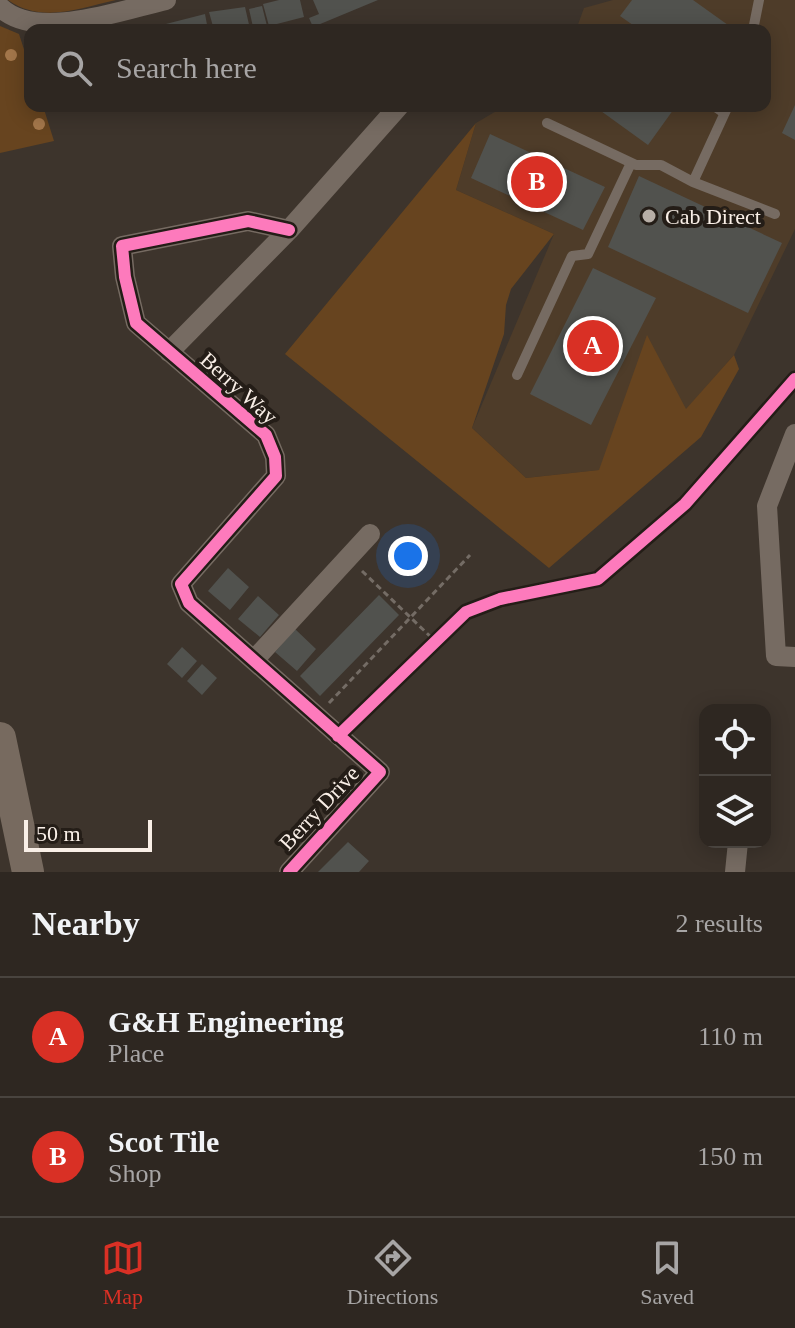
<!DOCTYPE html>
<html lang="en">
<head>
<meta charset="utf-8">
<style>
  :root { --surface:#2e2721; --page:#362f2a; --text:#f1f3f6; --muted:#a7a5a5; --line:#49443f; --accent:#d93025 }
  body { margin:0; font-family:"Times New Roman",serif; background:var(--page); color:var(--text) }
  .controls { position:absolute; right:24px; bottom:24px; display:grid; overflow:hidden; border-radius:16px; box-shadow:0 4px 20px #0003 }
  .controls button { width:72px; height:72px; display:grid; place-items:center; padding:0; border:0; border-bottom:2px solid var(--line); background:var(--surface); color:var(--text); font:40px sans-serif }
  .scale { position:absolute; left:24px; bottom:20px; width:128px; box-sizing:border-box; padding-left:8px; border:4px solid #f9efe7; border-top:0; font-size:22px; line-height:28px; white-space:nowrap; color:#f9efe7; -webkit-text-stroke:6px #241d17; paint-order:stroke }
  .you { position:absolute; left:408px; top:556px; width:28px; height:28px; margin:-20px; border:6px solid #fff; border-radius:50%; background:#1a73e8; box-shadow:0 0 0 12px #1a73e833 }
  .badge { display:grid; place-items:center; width:52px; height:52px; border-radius:50%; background:var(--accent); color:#fff; font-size:26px; font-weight:700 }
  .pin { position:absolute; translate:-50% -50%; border:4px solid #fff; box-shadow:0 2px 8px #0006 }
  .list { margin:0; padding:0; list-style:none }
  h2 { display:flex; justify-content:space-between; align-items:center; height:104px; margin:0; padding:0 32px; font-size:34px }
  h2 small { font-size:26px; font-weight:400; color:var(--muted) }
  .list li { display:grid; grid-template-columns:52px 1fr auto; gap:24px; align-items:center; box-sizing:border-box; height:120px; padding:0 32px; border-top:2px solid var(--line) }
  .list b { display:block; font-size:30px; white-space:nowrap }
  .list p { margin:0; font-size:26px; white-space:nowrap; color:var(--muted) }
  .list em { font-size:26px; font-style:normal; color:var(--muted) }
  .icon { flex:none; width:44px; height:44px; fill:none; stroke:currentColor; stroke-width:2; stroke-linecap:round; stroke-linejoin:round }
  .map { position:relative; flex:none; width:795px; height:872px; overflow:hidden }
  .search { position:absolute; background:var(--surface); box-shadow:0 4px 20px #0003; left:24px; right:24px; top:24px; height:88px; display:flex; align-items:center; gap:20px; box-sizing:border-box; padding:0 28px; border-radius:16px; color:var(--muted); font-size:30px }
  .sheet { height:344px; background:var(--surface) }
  nav { display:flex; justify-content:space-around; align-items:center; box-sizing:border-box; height:112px; border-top:2px solid var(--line); background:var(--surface); font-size:22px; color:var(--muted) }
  nav a { display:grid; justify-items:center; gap:4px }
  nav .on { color:var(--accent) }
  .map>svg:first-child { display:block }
</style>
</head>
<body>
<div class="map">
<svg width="795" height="872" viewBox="0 0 795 872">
  <rect width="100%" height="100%" fill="#3d342c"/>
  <path fill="#4e3c29" d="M 613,0 L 795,0 L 795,229 L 734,355 L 686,410 L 599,470 L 526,478 L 472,428 L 554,234 L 456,190 L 476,123 L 505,106 L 765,106 L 765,30 L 576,30 L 584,8 Z"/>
  <path fill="#67441f" d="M 8,0 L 116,0 C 79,8 42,24 8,0 Z
    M 0,26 L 19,34 L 30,68 L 30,106 L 43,106 L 54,141 L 0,153 Z
    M 476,123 L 456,190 L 554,234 L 511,289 L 506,305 L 504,334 L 472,428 L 526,478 L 599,470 L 647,335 L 686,409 L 734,355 L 739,369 L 701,437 L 549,568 L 285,354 Z"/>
  <path fill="#51524e" d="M 279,0 L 300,0 L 304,17 L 269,26 L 263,4 Z
    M 313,0 L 378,0 L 313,27 L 309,18 L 319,14 Z
    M 632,0 L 693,0 L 735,30 L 640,30 L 620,16 Z
    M 262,6 L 268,30 L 261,30 L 260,26 L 253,27 L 249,9 Z
    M 245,7 L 250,29 L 214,30 L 209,12 Z
    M 205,14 L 208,30 L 163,30 L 162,25 Z
    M 795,105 L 795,140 L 782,133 Z
    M 594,106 L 676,106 L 648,145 Z
    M 490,134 L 605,187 L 583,230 L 471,178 Z
    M 639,176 L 782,243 L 748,313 L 608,247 Z
    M 593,268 L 656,298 L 591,425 L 530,394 Z
    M 228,568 L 249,587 L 230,610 L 208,591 Z
    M 379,595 L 399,615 L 320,696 L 300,676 Z
    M 258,596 L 279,615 L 260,637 L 238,619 Z
    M 295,629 L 316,649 L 297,671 L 275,652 Z
    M 182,647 L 197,661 L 182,678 L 167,664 Z
    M 202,664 L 217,678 L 202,695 L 187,681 Z
    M 348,842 L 369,861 L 359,872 L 318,872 Z"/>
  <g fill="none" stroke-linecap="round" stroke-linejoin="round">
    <path stroke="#746c65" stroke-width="3" stroke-dasharray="6 4" stroke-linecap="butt" d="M 362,571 L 435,641
      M 329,703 L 470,555"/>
    <path stroke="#766b62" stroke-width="10" d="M 753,30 L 759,0
      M 714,106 L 724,113
      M 728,106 L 693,182 L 775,214
      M 547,123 L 636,165 L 661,165 L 693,182
      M 517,375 L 572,256 L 588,254 L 631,163"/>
    <path stroke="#766b62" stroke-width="20" d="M 0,7 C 36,42 122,10 166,0
      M 289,230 L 248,221 L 122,246 L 125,277 L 136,323 L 266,435 L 275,457 L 276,476 L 181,584 L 189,603 L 380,772 L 289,872
      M 169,352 L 289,230 L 399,106
      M 795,434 L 767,506 L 776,656 L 795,657
      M 254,660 L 370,534
      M 735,872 L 738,842"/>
    <path stroke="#776a5f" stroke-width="32" d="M 0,738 L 28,872"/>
    <g stroke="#241d17" stroke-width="17">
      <path id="cycleway" d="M 289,230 L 248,221 L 122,246 L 125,277 L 136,323 L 266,435 L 275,457 L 276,476 L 181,584 L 189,603 L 380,772 L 289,872
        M 338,736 L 466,612 L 500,599 L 598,579 L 685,504 L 795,379"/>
    </g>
    <use href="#cycleway" stroke="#fd7abc" stroke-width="12"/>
  </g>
  <g fill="#a4774b">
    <circle cx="11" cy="55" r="6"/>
    <circle cx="39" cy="124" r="6"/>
  </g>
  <circle fill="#b7aea6" stroke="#241d17" stroke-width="3" cx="649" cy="216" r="8"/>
  <g text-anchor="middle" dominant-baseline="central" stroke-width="8" stroke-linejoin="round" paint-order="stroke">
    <g font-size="22" fill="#f9efe7" stroke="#241d17" text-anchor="start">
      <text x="665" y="216">Cab Direct</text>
    </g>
    <g font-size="22" fill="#f9efe7" stroke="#241d17">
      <text transform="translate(239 388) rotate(42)">Berry Way</text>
      <text transform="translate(319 808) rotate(-47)">Berry Drive</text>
    </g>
  </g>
</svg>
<div class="controls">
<button><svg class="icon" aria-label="locate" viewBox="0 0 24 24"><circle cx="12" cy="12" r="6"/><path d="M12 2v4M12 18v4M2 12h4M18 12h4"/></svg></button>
<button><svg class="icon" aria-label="layers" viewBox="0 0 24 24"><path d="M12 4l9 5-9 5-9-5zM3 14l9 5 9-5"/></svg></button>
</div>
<div class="scale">50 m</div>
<div class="you"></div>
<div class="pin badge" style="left:593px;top:346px">A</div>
<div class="pin badge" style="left:537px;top:182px">B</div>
<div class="search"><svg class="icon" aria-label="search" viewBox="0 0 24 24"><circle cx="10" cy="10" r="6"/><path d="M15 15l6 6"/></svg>Search here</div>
</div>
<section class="sheet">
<h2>Nearby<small>2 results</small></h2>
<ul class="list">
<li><span class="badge">A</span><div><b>G&amp;H Engineering</b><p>Place</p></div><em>110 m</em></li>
<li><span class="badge">B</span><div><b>Scot Tile</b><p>Shop</p></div><em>150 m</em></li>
</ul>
</section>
<nav>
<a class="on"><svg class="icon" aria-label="map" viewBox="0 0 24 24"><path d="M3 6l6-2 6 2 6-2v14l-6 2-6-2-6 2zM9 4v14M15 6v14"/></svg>Map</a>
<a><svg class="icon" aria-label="directions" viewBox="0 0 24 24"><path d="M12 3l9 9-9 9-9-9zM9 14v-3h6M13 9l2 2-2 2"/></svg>Directions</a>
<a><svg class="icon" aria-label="saved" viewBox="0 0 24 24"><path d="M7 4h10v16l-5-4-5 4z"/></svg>Saved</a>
</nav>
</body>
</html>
